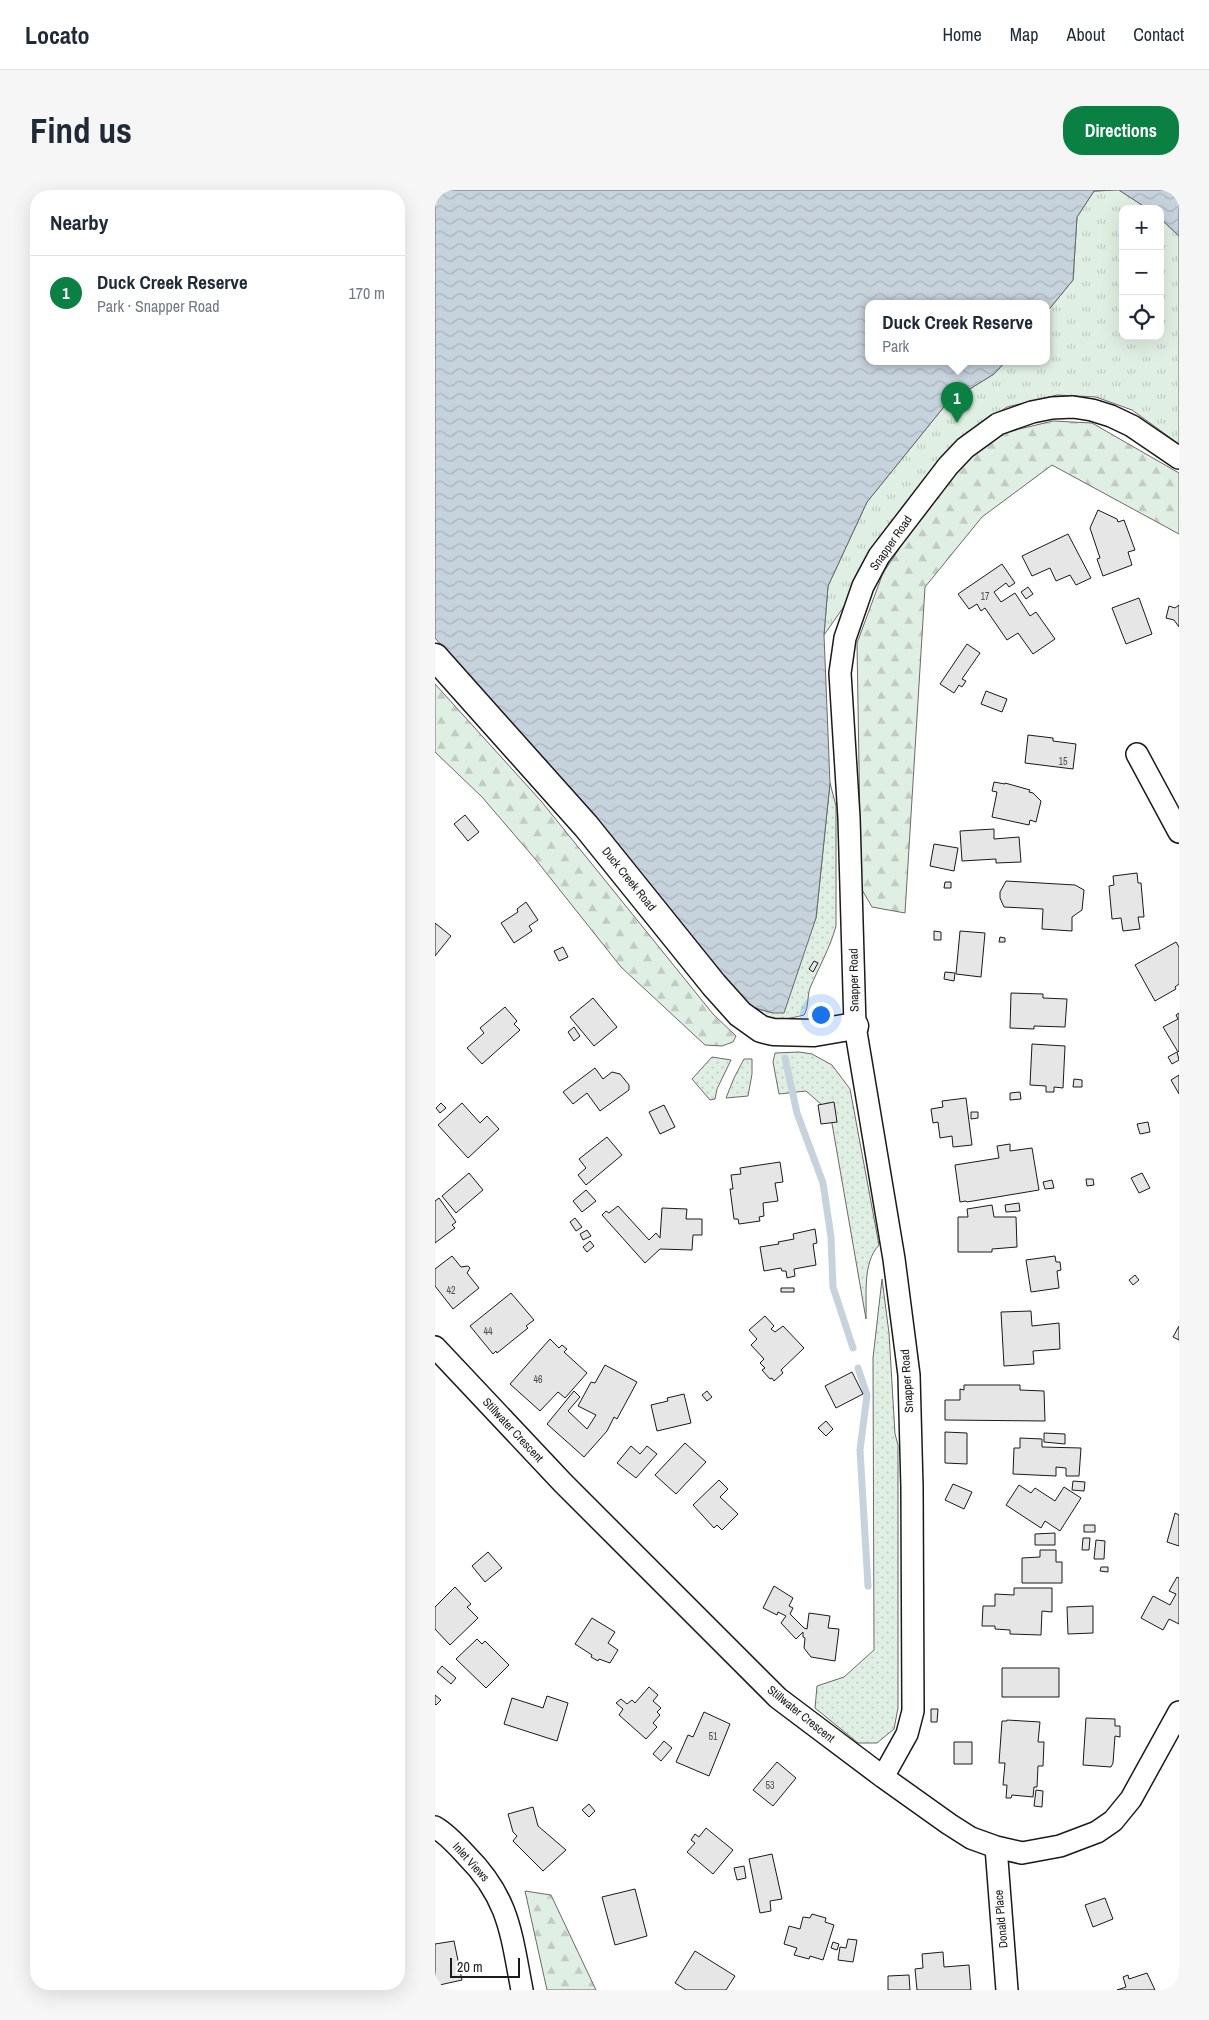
<!DOCTYPE html>
<html lang="en">
<head>
<meta charset="utf-8">
<style>
  :root { --surface:#fff; --page:#f6f6f7; --text:#1f2937; --muted:#747a83; --line:#e0e1e3; --accent:#0b8043 }
  body { margin:0; font-family:"Archivo Narrow",sans-serif; background:var(--page); color:var(--text) }
  .controls { position:absolute; right:15px; top:15px; display:grid; overflow:hidden; border-radius:10px; box-shadow:0 5px 20px #0002 }
  .controls button { width:45px; height:45px; display:grid; place-items:center; padding:0; border:0; border-bottom:1px solid var(--line); background:var(--surface); color:var(--text); font:25px sans-serif }
  .scale { position:absolute; left:15px; bottom:12px; width:70px; box-sizing:border-box; padding-left:5px; border:2px solid #1a1a1a; border-top:0; font-size:14px; line-height:18px; white-space:nowrap; color:#1a1a1a; -webkit-text-stroke:4px #fff; paint-order:stroke }
  .you { position:absolute; left:385px; top:824px; width:18px; height:18px; margin:-12px; border:4px solid #fff; border-radius:50%; background:#1a73e8; box-shadow:0 0 0 8px #1a73e833 }
  .badge { display:grid; place-items:center; width:32px; height:32px; border-radius:50%; background:var(--accent); color:#fff; font-size:16px; font-weight:700 }
  .pin { position:absolute; translate:-50% -41px; filter:drop-shadow(0 1px 2px #0008) }
  .pin::after { content:''; position:absolute; top:26px; width:18px; height:15px; background:inherit; clip-path:polygon(0 0,100% 0,50% 100%) }
  .popup { position:absolute; left:430px; top:110px; width:185px; height:65px; box-sizing:border-box; display:grid; place-content:center; border-radius:10px; background:var(--surface); filter:drop-shadow(0 1px 4px #0005); font-size:16px; white-space:nowrap; color:var(--muted) }
  .popup b { font-size:19px; color:var(--text) }
  .popup::after { content:''; position:absolute; left:50%; top:100%; margin-left:-10px; border:10px solid transparent; border-top-color:var(--surface) }
  .list { margin:0; padding:0; list-style:none }
  h2 { display:flex; justify-content:space-between; align-items:center; height:65px; margin:0; padding:0 20px; font-size:21px }
  h2 small { font-size:16px; font-weight:400; color:var(--muted) }
  .list li { display:grid; grid-template-columns:32px 1fr auto; gap:15px; align-items:center; box-sizing:border-box; height:75px; padding:0 20px; border-top:1px solid var(--line) }
  .list b { display:block; font-size:19px; white-space:nowrap }
  .list p { margin:0; font-size:16px; white-space:nowrap; color:var(--muted) }
  .list em { font-size:16px; font-style:normal; color:var(--muted) }
  .icon { flex:none; width:28px; height:28px; fill:none; stroke:currentColor; stroke-width:2; stroke-linecap:round; stroke-linejoin:round }
  .map { position:relative; flex:none; width:744px; height:1800px; overflow:hidden; border-radius:20px }
  header { display:flex; align-items:center; gap:30px; box-sizing:border-box; height:70px; padding:0 25px; background:var(--surface); border-bottom:1px solid var(--line) }
  header strong { font-size:24px }
  nav { display:flex; gap:28px; margin-inline-start:auto; font-size:18px }
  .intro { display:flex; align-items:center; justify-content:space-between; box-sizing:border-box; height:120px; padding:0 30px }
  h1 { margin:0; font-size:35px }
  .button { padding:12px 22px; border-radius:20px; background:var(--accent); color:#fff; font-size:18px; font-weight:700 }
  main { display:flex; gap:30px; padding:0 30px }
  aside { flex:1; background:var(--surface); border-radius:20px; box-shadow:0 5px 20px #0002 }
  .map>svg:first-child { display:block }
</style>
</head>
<body>
<header>
<strong>Locato</strong>
<nav><a>Home</a><a>Map</a><a>About</a><a>Contact</a></nav>
</header>
<div class="intro"><h1>Find us</h1><a class="button">Directions</a></div>
<main>
<aside>
<h2>Nearby<small></small></h2>
<ul class="list">
<li><span class="badge">1</span><div><b>Duck Creek Reserve</b><p>Park · Snapper Road</p></div><em>170 m</em></li>
</ul>
</aside>
<div class="map">
<svg width="744" height="1800" viewBox="0 0 744 1800">
  <defs>
    <pattern id="grass-dots" width="8" height="8" patternUnits="userSpaceOnUse" patternTransform="scale(1.25)"><rect width="8" height="8" fill="#e0efe3"/><path d="M2 2h.1M6 6h.1" fill="none" stroke="#c0ccc2" stroke-width="1.8" stroke-linecap="round"/></pattern>
    <pattern id="forest-firs" width="22" height="20" patternUnits="userSpaceOnUse" patternTransform="scale(1.25)"><rect width="22" height="20" fill="#e0efe3"/><path d="M5 1l3.5 6h-7zM16 11l3.5 6h-7z" fill="#c0ccc2"/></pattern>
    <pattern id="park-tufts" width="24" height="20" patternUnits="userSpaceOnUse" patternTransform="scale(1.25)"><rect width="24" height="20" fill="#e0efe3"/><path d="M3 7l-1-3M5 7V3M7 7l1-3M15 17l-1-3M17 17v-4M19 17l1-3" fill="none" stroke="#c0ccc2"/></pattern>
    <pattern id="water-waves" width="16" height="10" patternUnits="userSpaceOnUse" patternTransform="scale(1.25)"><rect width="16" height="10" fill="#c6d2dc"/><path d="M0 5q4-4 8 0t8 0" fill="none" stroke="#aab4bc"/></pattern>
  </defs>
  <rect width="100%" height="100%" fill="#fff"/>
  <path fill="url(#grass-dots)" stroke="#6a6a6a" d="M 395,593 L 401,616 L 401,736 C 395,758 384,777 375,798 C 372,807 374,817 369,825 C 342,832 337,830 313,816 L 338,823 L 381,728 Z
    M 364,862 L 377,864 L 397,875 L 415,899 L 444,1055 C 427,1073 432,1106 431,1129 L 395,922 L 371,901 L 344,904 L 338,872 L 340,863 Z
    M 277,867 L 296,870 L 282,899 L 280,909 L 275,910 L 257,889 Z
    M 309,869 L 317,869 L 317,884 L 313,906 L 291,908 L 299,888 Z
    M 447,1089 L 454,1143 L 460,1244 L 463,1255 L 463,1518 L 459,1539 L 442,1553 L 423,1553 L 380,1518 L 382,1496 L 409,1487 L 439,1460 L 438,1168 Z"/>
  <path fill="url(#forest-firs)" stroke="#6a6a6a" d="M 618,231 L 657,233 L 744,283 L 744,344 L 617,275 L 547,327 L 490,397 L 470,723 L 437,717 L 426,698 L 422,453 L 448,383 L 510,290 L 559,245 Z
    M 0,494 L 106,611 L 278,824 L 301,846 L 298,852 L 287,856 L 270,855 L 186,777 L 101,670 L 47,607 L 0,562 Z
    M 90,1701 L 116,1705 L 161,1800 L 112,1800 Z"/>
  <path fill="url(#park-tufts)" stroke="#6a6a6a" d="M 684,0 L 713,19 L 688,19 L 688,146 L 725,146 L 725,28 L 744,46 L 744,254 L 697,220 L 661,207 L 622,205 L 572,217 L 529,245 L 389,445 L 393,396 L 432,312 L 512,213 L 559,184 L 570,172 L 611,172 L 611,123 L 638,90 L 642,27 L 659,1 Z"/>
  <path fill="url(#water-waves)" stroke="#6a6a6a" d="M 0,0 L 676,0 L 659,1 L 642,27 L 638,90 L 611,123 L 611,114 L 433,114 L 433,172 L 570,172 L 559,184 L 512,213 L 432,312 L 393,396 L 389,445 L 395,593 L 381,728 L 349,823 L 338,823 L 313,816 L 50,505 L 0,448 Z
    M 684,0 L 744,0 L 744,46 L 725,28 L 725,19 L 713,19 Z"/>
  <g fill="none" stroke-linecap="round" stroke-linejoin="round">
    <path stroke="#c6d2dc" stroke-width="7" d="M 350,868 L 362,923 L 388,993 L 396,1047 L 398,1097 L 418,1158
      M 423,1178 L 432,1205 L 425,1260 L 433,1396"/>
  </g>
  <path fill="#e6e6e6" stroke="#1a1a1a" d="M 663,320 L 682,329 L 683,332 L 689,330 L 700,360 L 693,362 L 697,375 L 668,386 L 662,369 L 665,368 L 655,338 Z
    M 633,344 L 656,388 L 641,395 L 635,385 L 621,391 L 615,378 L 597,386 L 587,366 Z
    M 567,374 L 580,393 L 574,397 L 571,393 L 559,402 L 566,412 L 580,403 L 595,426 L 601,422 L 620,449 L 598,464 L 583,443 L 572,450 L 550,418 L 546,421 L 542,414 L 534,419 L 523,404 Z
    M 593,397 L 598,404 L 591,409 L 586,402 Z
    M 704,408 L 717,444 L 691,454 L 677,418 Z
    M 744,415 L 744,437 L 739,430 L 731,428 L 734,416 L 740,418 Z
    M 532,454 L 545,463 L 527,489 L 531,491 L 527,497 L 524,495 L 519,503 L 505,494 Z
    M 551,501 L 572,509 L 567,522 L 546,514 Z
    M 593,545 L 618,548 L 618,551 L 641,554 L 638,579 L 590,573 Z
    M 559,592 L 570,594 L 570,593 L 595,600 L 594,602 L 598,603 L 606,611 L 601,632 L 595,630 L 594,635 L 557,627 L 562,602 L 557,601 Z
    M 30,625 L 44,642 L 33,651 L 19,634 Z
    M 559,639 L 559,649 L 584,647 L 586,672 L 561,673 L 561,669 L 527,671 L 525,641 Z
    M 499,654 L 523,658 L 519,681 L 495,676 Z
    M 702,683 L 703,693 L 706,693 L 709,727 L 703,727 L 705,739 L 688,741 L 686,728 L 677,729 L 674,696 L 679,695 L 678,686 Z
    M 571,691 L 640,695 L 649,700 L 647,720 L 637,727 L 637,741 L 607,739 L 608,719 L 569,717 L 565,708 L 565,702 Z
    M 510,692 L 516,692 L 516,698 L 509,698 Z
    M 91,712 L 103,730 L 94,736 L 97,741 L 79,753 L 66,733 L 83,722 L 82,719 Z
    M 0,733 L 16,746 L 0,766 Z
    M 499,741 L 506,742 L 506,750 L 499,750 Z
    M 525,741 L 550,743 L 546,787 L 521,784 Z
    M 565,747 L 570,748 L 570,752 L 564,752 Z
    M 741,752 L 744,757 L 744,794 L 740,797 L 741,799 L 720,811 L 700,775 Z
    M 128,757 L 133,767 L 124,771 L 119,761 Z
    M 379,771 L 383,773 L 378,782 L 374,779 Z
    M 510,782 L 520,783 L 519,791 L 509,789 Z
    M 576,803 L 608,804 L 608,808 L 632,809 L 630,837 L 599,836 L 599,839 L 575,838 Z
    M 158,808 L 182,837 L 159,856 L 135,827 Z
    M 70,817 L 82,831 L 79,834 L 85,840 L 47,874 L 32,858 L 49,843 L 45,838 Z
    M 744,823 L 744,861 L 743,862 L 728,837 L 743,829 L 741,825 Z
    M 139,837 L 145,846 L 139,851 L 133,842 Z
    M 597,854 L 630,856 L 628,898 L 619,897 L 619,902 L 611,902 L 611,896 L 595,895 Z
    M 742,862 L 744,870 L 737,874 L 733,867 Z
    M 160,878 L 168,889 L 177,882 L 185,884 L 194,895 L 194,900 L 165,921 L 152,903 L 138,914 L 128,902 Z
    M 744,885 L 744,904 L 736,890 Z
    M 639,889 L 647,890 L 647,897 L 638,897 Z
    M 585,902 L 586,909 L 575,910 L 575,903 Z
    M 531,908 L 537,955 L 518,957 L 517,946 L 505,948 L 503,932 L 498,933 L 496,919 L 508,917 L 507,911 Z
    M 399,912 L 402,932 L 386,934 L 383,915 Z
    M 6,913 L 11,918 L 5,923 L 1,918 Z
    M 27,913 L 45,933 L 52,926 L 64,939 L 33,968 L 3,935 Z
    M 229,915 L 240,937 L 225,944 L 214,922 Z
    M 536,922 L 543,922 L 543,928 L 536,929 Z
    M 713,932 L 715,942 L 705,944 L 702,934 Z
    M 172,947 L 187,965 L 151,995 L 143,985 L 151,978 L 144,969 Z
    M 575,954 L 575,961 L 597,958 L 604,1000 L 532,1012 L 531,1011 L 525,1012 L 520,975 L 564,968 L 562,956 Z
    M 345,972 L 348,992 L 340,993 L 343,1011 L 328,1013 L 329,1026 L 324,1027 L 325,1031 L 304,1034 L 303,1029 L 299,1029 L 295,999 L 298,999 L 296,985 L 306,984 L 305,978 Z
    M 34,983 L 48,1000 L 21,1023 L 7,1006 Z
    M 707,983 L 715,998 L 704,1003 L 696,988 Z
    M 651,989 L 658,989 L 659,995 L 652,996 Z
    M 617,990 L 619,998 L 610,999 L 608,992 Z
    M 151,1000 L 161,1011 L 147,1022 L 138,1011 Z
    M 4,1008 L 21,1032 L 17,1035 L 20,1038 L 0,1053 L 0,1011 Z
    M 584,1013 L 585,1021 L 571,1022 L 570,1015 Z
    M 557,1015 L 559,1027 L 581,1027 L 582,1057 L 557,1059 L 557,1062 L 523,1062 L 523,1027 L 533,1027 L 532,1019 Z
    M 183,1016 L 214,1050 L 221,1043 L 225,1048 L 227,1018 L 252,1019 L 251,1029 L 267,1029 L 267,1045 L 258,1045 L 257,1060 L 225,1059 L 210,1073 L 167,1025 L 171,1021 L 174,1023 Z
    M 140,1028 L 147,1037 L 141,1041 L 135,1032 Z
    M 380,1039 L 382,1053 L 378,1054 L 381,1075 L 359,1079 L 360,1086 L 352,1088 L 351,1081 L 347,1081 L 346,1078 L 329,1081 L 325,1057 L 344,1054 L 343,1052 L 359,1049 L 358,1044 Z
    M 152,1040 L 156,1046 L 148,1050 L 145,1044 Z
    M 155,1051 L 159,1056 L 152,1062 L 148,1057 Z
    M 17,1066 L 26,1077 L 33,1076 L 35,1078 L 32,1083 L 44,1098 L 18,1119 L 0,1096 L 0,1079 Z
    M 620,1066 L 621,1072 L 625,1072 L 626,1080 L 622,1081 L 624,1098 L 596,1102 L 591,1070 Z
    M 700,1085 L 704,1090 L 698,1095 L 694,1090 Z
    M 346,1098 L 359,1098 L 359,1102 L 346,1102 Z
    M 76,1103 L 99,1130 L 91,1136 L 93,1138 L 62,1163 L 61,1161 L 58,1164 L 35,1136 Z
    M 596,1121 L 597,1136 L 624,1133 L 625,1159 L 598,1161 L 599,1174 L 569,1176 L 566,1122 Z
    M 330,1126 L 339,1136 L 336,1139 L 340,1142 L 348,1136 L 369,1158 L 346,1180 L 348,1183 L 339,1191 L 337,1188 L 335,1189 L 327,1180 L 330,1178 L 325,1173 L 329,1169 L 316,1155 L 322,1149 L 314,1140 Z
    M 744,1136 L 744,1150 L 738,1147 Z
    M 115,1149 L 124,1158 L 127,1155 L 132,1159 L 129,1162 L 152,1183 L 130,1208 L 123,1202 L 105,1221 L 75,1194 Z
    M 170,1175 L 202,1192 L 182,1229 L 179,1227 L 172,1241 L 149,1267 L 112,1234 L 139,1201 L 145,1207 L 133,1221 L 152,1239 L 161,1225 L 143,1216 L 156,1192 L 160,1193 Z
    M 417,1182 L 428,1204 L 401,1218 L 390,1196 Z
    M 529,1195 L 585,1195 L 585,1200 L 609,1201 L 610,1231 L 510,1230 L 510,1210 L 525,1210 L 525,1199 L 529,1200 Z
    M 272,1201 L 277,1207 L 272,1211 L 267,1205 Z
    M 249,1204 L 256,1233 L 222,1241 L 216,1215 L 233,1211 L 232,1208 Z
    M 391,1231 L 398,1239 L 391,1246 L 383,1238 Z
    M 510,1242 L 532,1243 L 532,1274 L 510,1273 Z
    M 609,1243 L 630,1244 L 630,1254 L 609,1252 Z
    M 585,1248 L 607,1249 L 607,1257 L 646,1258 L 644,1286 L 631,1286 L 631,1278 L 621,1277 L 621,1286 L 578,1284 L 579,1258 L 585,1258 Z
    M 250,1253 L 271,1272 L 241,1304 L 220,1285 Z
    M 196,1256 L 205,1264 L 212,1256 L 222,1264 L 201,1288 L 182,1273 Z
    M 284,1290 L 293,1299 L 285,1307 L 303,1324 L 287,1340 L 282,1335 L 279,1338 L 258,1315 Z
    M 638,1291 L 650,1292 L 649,1301 L 637,1300 Z
    M 518,1294 L 537,1302 L 529,1319 L 510,1310 Z
    M 584,1295 L 596,1303 L 600,1298 L 620,1311 L 629,1297 L 646,1308 L 625,1341 L 610,1331 L 606,1338 L 571,1315 Z
    M 740,1323 L 744,1325 L 744,1356 L 732,1352 Z
    M 649,1335 L 660,1335 L 660,1342 L 649,1342 Z
    M 620,1343 L 620,1355 L 600,1355 L 600,1344 Z
    M 648,1348 L 655,1348 L 654,1360 L 647,1360 Z
    M 661,1350 L 670,1351 L 669,1369 L 659,1369 Z
    M 605,1360 L 621,1360 L 621,1372 L 627,1372 L 627,1393 L 587,1393 L 587,1368 L 605,1367 Z
    M 53,1362 L 67,1378 L 50,1392 L 37,1376 Z
    M 666,1377 L 673,1377 L 673,1382 L 665,1381 Z
    M 742,1387 L 744,1388 L 744,1434 L 734,1429 L 728,1440 L 706,1428 L 718,1406 L 735,1415 L 741,1404 L 734,1401 Z
    M 339,1396 L 358,1408 L 354,1416 L 358,1418 L 355,1424 L 369,1438 L 372,1439 L 374,1423 L 395,1426 L 393,1438 L 404,1439 L 400,1471 L 376,1467 L 369,1458 L 370,1448 L 368,1447 L 368,1442 L 361,1449 L 346,1433 L 351,1426 L 343,1422 L 342,1425 L 328,1418 Z
    M 20,1397 L 36,1414 L 32,1417 L 43,1428 L 15,1455 L 0,1439 L 0,1417 Z
    M 579,1398 L 617,1398 L 617,1422 L 607,1421 L 606,1445 L 575,1444 L 575,1440 L 560,1439 L 560,1436 L 547,1436 L 548,1416 L 560,1416 L 560,1404 L 579,1405 Z
    M 658,1416 L 658,1443 L 633,1444 L 632,1417 Z
    M 157,1428 L 180,1442 L 173,1453 L 183,1460 L 175,1473 L 164,1469 L 163,1471 L 156,1467 L 157,1465 L 140,1454 Z
    M 42,1449 L 47,1454 L 50,1451 L 74,1475 L 51,1498 L 21,1469 Z
    M 7,1476 L 21,1488 L 16,1494 L 2,1482 Z
    M 567,1478 L 624,1478 L 624,1507 L 567,1507 Z
    M 214,1497 L 223,1505 L 218,1511 L 226,1518 L 222,1522 L 225,1525 L 218,1533 L 222,1537 L 211,1549 L 184,1525 L 188,1519 L 181,1513 L 186,1509 L 192,1514 L 197,1510 L 200,1513 Z
    M 0,1505 L 6,1510 L 1,1515 L 0,1514 Z
    M 112,1506 L 133,1513 L 122,1551 L 69,1534 L 77,1508 L 108,1518 Z
    M 496,1519 L 503,1519 L 502,1532 L 496,1532 Z
    M 269,1522 L 295,1534 L 274,1586 L 241,1572 L 253,1545 L 258,1547 Z
    M 651,1528 L 680,1529 L 680,1536 L 685,1536 L 685,1547 L 680,1546 L 678,1573 L 676,1577 L 648,1575 Z
    M 572,1530 L 605,1532 L 603,1552 L 609,1552 L 608,1576 L 603,1576 L 602,1597 L 599,1597 L 598,1607 L 577,1605 L 576,1608 L 571,1608 L 572,1595 L 568,1595 L 570,1573 L 564,1573 L 567,1531 L 572,1531 Z
    M 229,1551 L 237,1558 L 226,1571 L 218,1564 Z
    M 519,1552 L 537,1552 L 537,1574 L 519,1574 Z
    M 342,1572 L 361,1588 L 338,1616 L 318,1600 Z
    M 601,1600 L 608,1601 L 607,1617 L 599,1616 Z
    M 154,1614 L 160,1621 L 154,1627 L 147,1620 Z
    M 98,1617 L 103,1636 L 131,1660 L 108,1681 L 78,1651 L 82,1646 L 78,1642 L 73,1624 Z
    M 271,1638 L 298,1660 L 278,1684 L 252,1662 L 260,1653 L 256,1650 L 260,1644 L 264,1647 Z
    M 337,1664 L 347,1709 L 335,1711 L 336,1721 L 325,1723 L 314,1669 Z
    M 309,1676 L 311,1688 L 302,1690 L 299,1678 Z
    M 200,1699 L 212,1746 L 180,1755 L 167,1707 Z
    M 670,1708 L 678,1729 L 658,1737 L 650,1715 Z
    M 377,1724 L 391,1728 L 390,1732 L 399,1735 L 388,1770 L 375,1766 L 374,1769 L 359,1765 L 362,1758 L 349,1754 L 354,1736 L 365,1739 L 368,1727 L 375,1728 Z
    M 413,1749 L 422,1750 L 418,1772 L 403,1770 L 405,1757 L 411,1758 Z
    M 19,1751 L 27,1790 L 0,1796 L 0,1754 Z
    M 398,1752 L 404,1754 L 402,1760 L 396,1758 Z
    M 260,1761 L 300,1786 L 291,1800 L 251,1800 L 240,1793 Z
    M 508,1762 L 509,1777 L 534,1775 L 536,1800 L 482,1800 L 480,1779 L 488,1778 L 487,1764 Z
    M 712,1783 L 720,1800 L 682,1800 L 691,1797 L 688,1787 L 693,1785 L 694,1789 Z
    M 474,1785 L 475,1800 L 453,1800 L 453,1786 Z"/>
  <g fill="none" stroke-linecap="round" stroke-linejoin="round">
    <g stroke="#1a1a1a" stroke-width="24">
      <path id="minor" d="M 702,564 L 744,642
        M 0,1157 L 128,1293 L 343,1508 L 448,1587 L 514,1634 L 536,1648 L 561,1657 L 587,1663 L 625,1656 L 662,1642 L 678,1631 L 696,1609 L 744,1522
        M 448,1587 L 472,1544 L 478,1521 L 477,1297 L 474,1185 L 459,1069 L 420,836 L 414,628 L 405,483 L 410,448 L 428,396 L 444,366 L 513,276 L 530,258 L 563,234 L 597,222 L 617,218 L 638,217 L 657,220 L 676,226 L 697,236 L 744,268
        M 0,1637 C 12,1644 22,1655 31,1665 C 74,1708 76,1743 87,1800
        M 561,1657 L 572,1800"/>
    </g>
    <g stroke="#1a1a1a" stroke-width="29">
      <path id="tertiary" d="M 0,467 L 151,636 L 279,795 L 305,824 L 326,839 L 338,842 L 379,843 L 420,836"/>
    </g>
    <use href="#minor" stroke="#fff" stroke-width="21"/>
    <use href="#tertiary" stroke="#fff" stroke-width="26"/>
  </g>
  <g text-anchor="middle" dominant-baseline="central" stroke-width="4" stroke-linejoin="round" paint-order="stroke">
    <g font-size="10" fill="#4d4d4d">
      <text x="550" y="406">17</text>
      <text x="628" y="571">15</text>
      <text x="16" y="1100">42</text>
      <text x="53" y="1141">44</text>
      <text x="103" y="1189">46</text>
      <text x="278" y="1546">51</text>
      <text x="335" y="1595">53</text>
    </g>
    <g font-size="12" fill="#1a1a1a" stroke="#fff">
      <text transform="translate(456 353) rotate(-55)">Snapper Road</text>
      <text transform="translate(194 689) rotate(51)">Duck Creek Road</text>
      <text transform="translate(419 790) rotate(-91)">Snapper Road</text>
      <text transform="translate(472 1191) rotate(-94)">Snapper Road</text>
      <text transform="translate(78 1240) rotate(47)">Stillwater Crescent</text>
      <text transform="translate(366 1524) rotate(39)">Stillwater Crescent</text>
      <text transform="translate(36 1672) rotate(48)">Inlet Views</text>
      <text transform="translate(566 1729) rotate(-95)">Donald Place</text>
    </g>
  </g>
</svg>
<div class="controls">
<button>+</button>
<button>−</button>
<button><svg class="icon" aria-label="locate" viewBox="0 0 24 24"><circle cx="12" cy="12" r="6"/><path d="M12 2v4M12 18v4M2 12h4M18 12h4"/></svg></button>
</div>
<div class="scale">20 m</div>
<div class="you"></div>
<div class="pin badge" style="left:522px;top:233px">1</div>
<div class="popup"><b>Duck Creek Reserve</b>Park</div>
</div>
</main>
</body>
</html>
